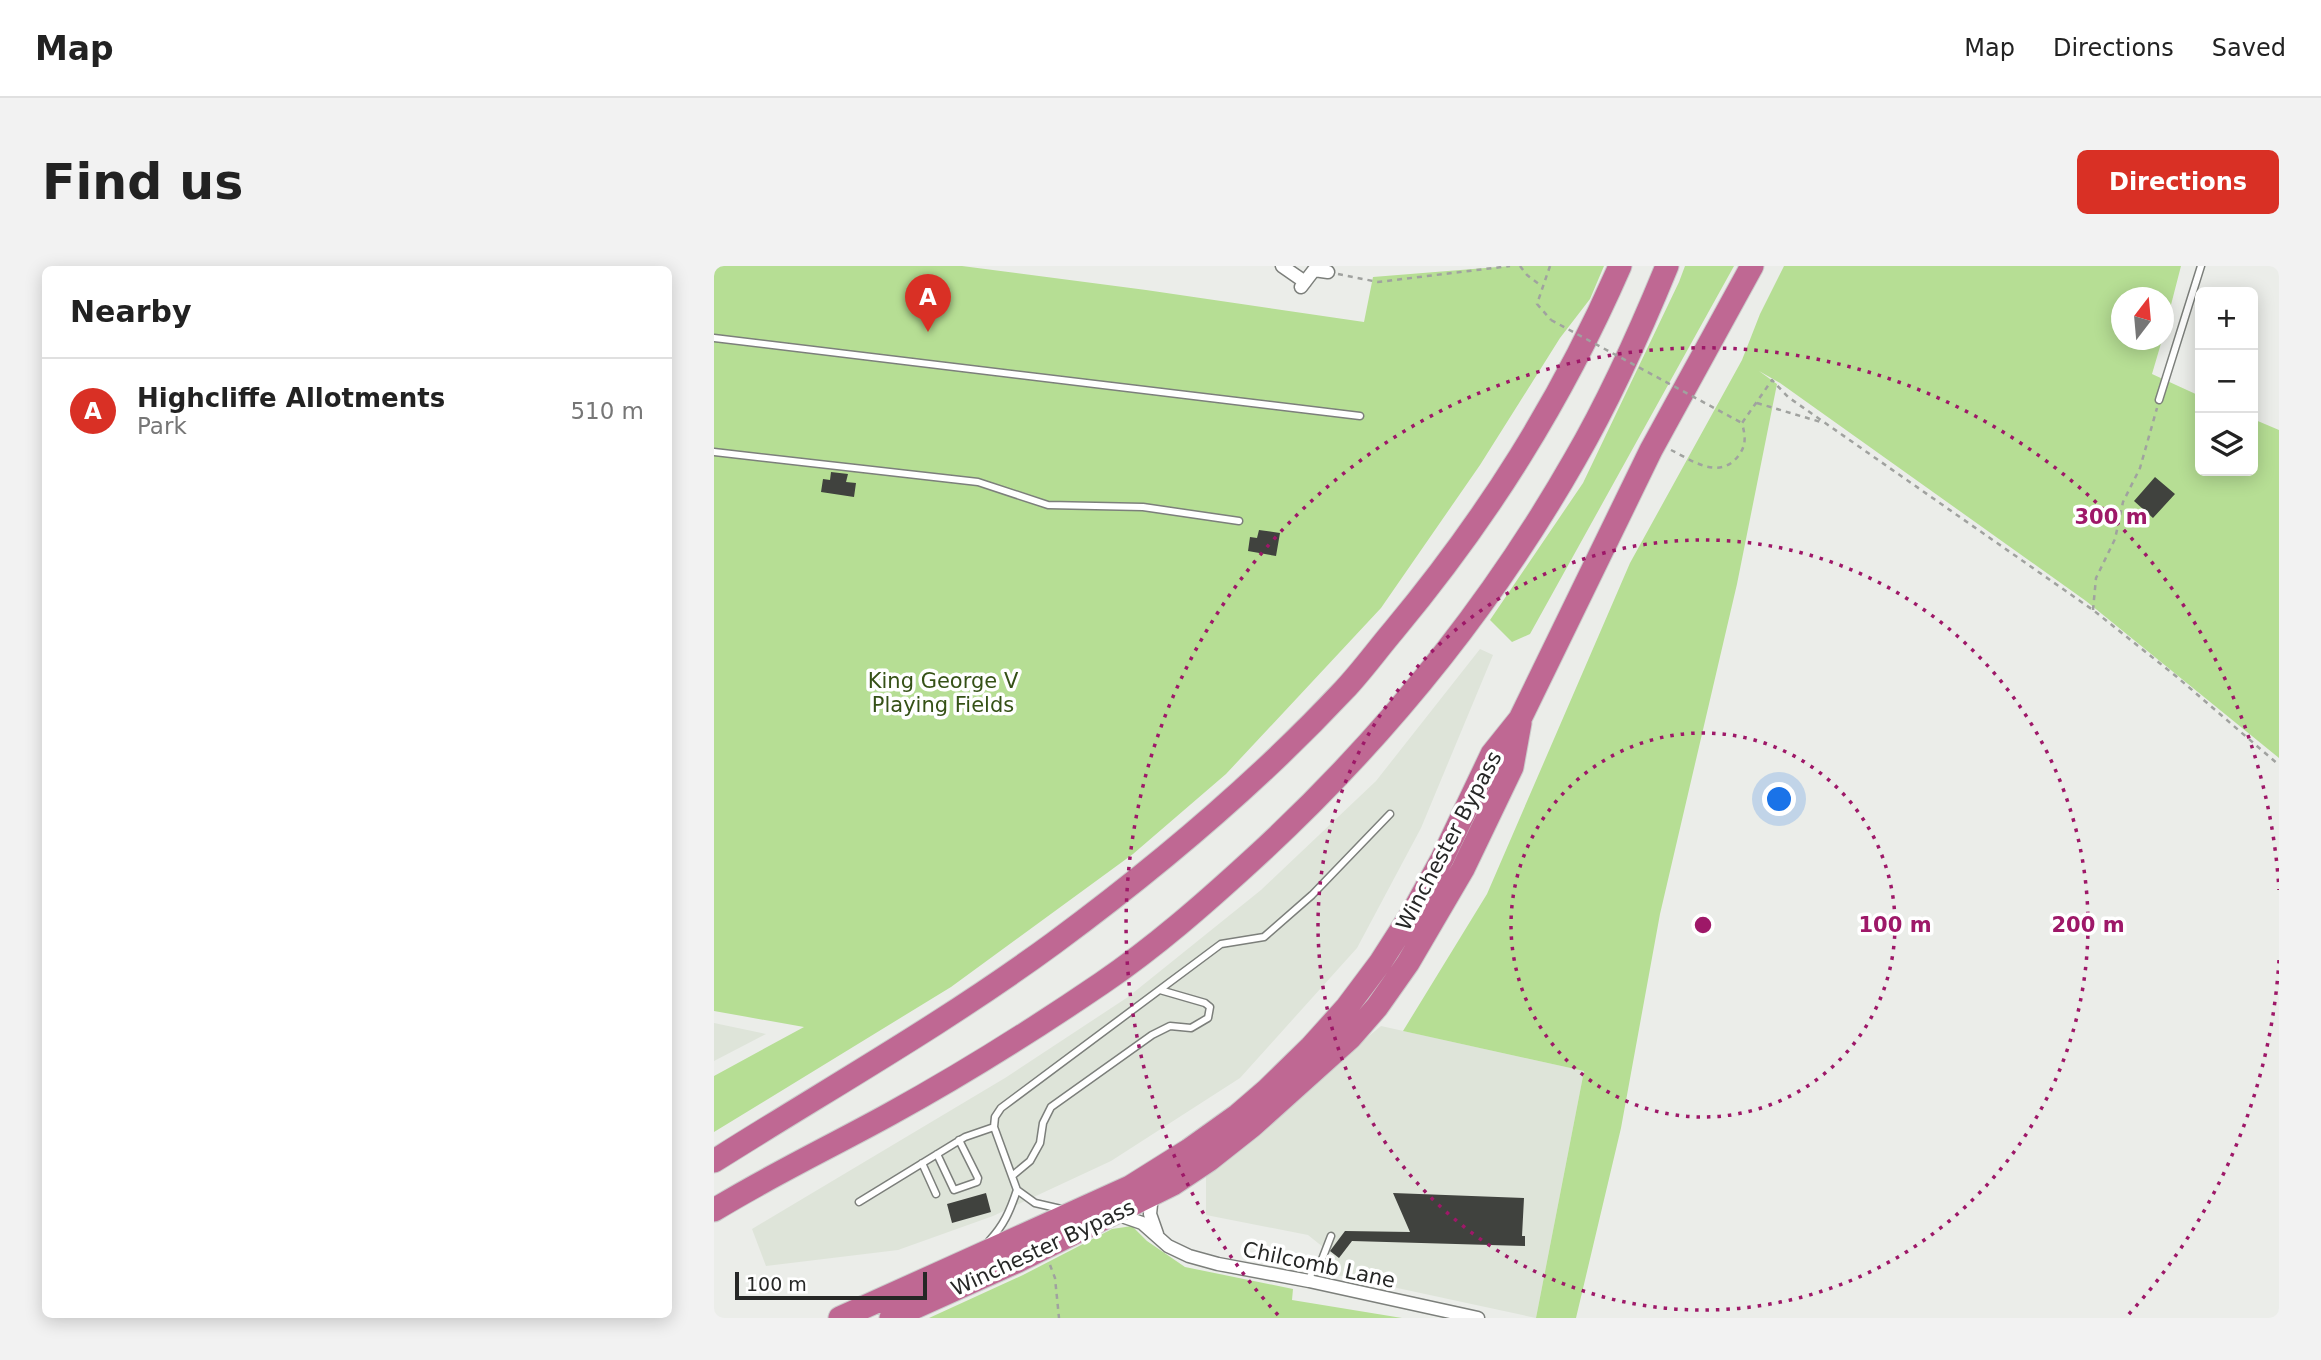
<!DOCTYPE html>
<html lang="en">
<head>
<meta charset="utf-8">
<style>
  :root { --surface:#fff; --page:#f2f2f2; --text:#222; --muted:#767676; --line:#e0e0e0; --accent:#d93025 }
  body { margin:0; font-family:"DejaVu Sans",sans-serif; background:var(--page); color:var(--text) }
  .controls { position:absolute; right:21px; top:21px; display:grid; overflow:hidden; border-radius:10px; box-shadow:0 4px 18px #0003 }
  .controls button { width:63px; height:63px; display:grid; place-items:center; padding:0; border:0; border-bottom:2px solid var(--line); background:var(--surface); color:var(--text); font:35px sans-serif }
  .compass { position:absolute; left:1397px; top:21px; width:63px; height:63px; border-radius:50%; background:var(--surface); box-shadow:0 4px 18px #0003; rotate:16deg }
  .scale { position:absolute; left:21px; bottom:18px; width:192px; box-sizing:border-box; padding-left:7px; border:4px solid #262726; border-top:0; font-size:19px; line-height:24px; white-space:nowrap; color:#262726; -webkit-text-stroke:5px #fff; paint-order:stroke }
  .you { position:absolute; left:1066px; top:534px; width:24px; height:24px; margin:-18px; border:5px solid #fff; border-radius:50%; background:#1a73e8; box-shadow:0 0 0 10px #1a73e833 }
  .badge { display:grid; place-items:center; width:46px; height:46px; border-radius:50%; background:var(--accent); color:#fff; font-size:23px; font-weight:700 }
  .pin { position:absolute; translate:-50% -58px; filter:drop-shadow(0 2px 4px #0008) }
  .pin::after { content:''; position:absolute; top:37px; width:24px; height:21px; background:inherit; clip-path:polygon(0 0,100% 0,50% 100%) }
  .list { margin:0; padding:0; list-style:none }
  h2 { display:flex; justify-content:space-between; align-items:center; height:91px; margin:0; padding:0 28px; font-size:30px }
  h2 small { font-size:23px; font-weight:400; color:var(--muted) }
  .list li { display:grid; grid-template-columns:46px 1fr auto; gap:21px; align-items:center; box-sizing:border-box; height:105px; padding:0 28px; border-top:2px solid var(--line) }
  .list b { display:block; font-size:26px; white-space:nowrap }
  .list p { margin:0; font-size:23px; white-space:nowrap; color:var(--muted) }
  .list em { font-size:23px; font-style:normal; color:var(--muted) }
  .icon { flex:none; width:38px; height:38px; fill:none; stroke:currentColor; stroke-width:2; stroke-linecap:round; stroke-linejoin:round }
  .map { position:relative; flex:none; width:1565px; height:1052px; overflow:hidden; border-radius:10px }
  header { display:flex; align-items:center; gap:42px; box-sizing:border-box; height:98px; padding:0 35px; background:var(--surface); border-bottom:2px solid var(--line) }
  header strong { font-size:33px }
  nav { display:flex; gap:38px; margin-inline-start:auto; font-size:24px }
  .intro { display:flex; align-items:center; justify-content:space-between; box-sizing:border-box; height:168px; padding:0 42px }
  h1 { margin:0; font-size:49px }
  .button { padding:18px 32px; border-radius:10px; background:var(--accent); color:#fff; font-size:24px; font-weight:700 }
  main { display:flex; gap:42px; padding:0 42px }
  aside { flex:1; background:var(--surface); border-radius:10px; box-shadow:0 4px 18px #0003 }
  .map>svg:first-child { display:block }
</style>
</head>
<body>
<header>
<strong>Map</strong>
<nav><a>Map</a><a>Directions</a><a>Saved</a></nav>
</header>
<div class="intro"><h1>Find us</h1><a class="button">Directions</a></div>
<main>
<aside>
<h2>Nearby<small></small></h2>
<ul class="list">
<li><span class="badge">A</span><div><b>Highcliffe Allotments</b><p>Park</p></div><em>510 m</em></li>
</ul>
</aside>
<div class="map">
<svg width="1565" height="1052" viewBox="0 0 1565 1052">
  <rect width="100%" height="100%" fill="#ebede9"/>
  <path fill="#dee4d9" d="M 766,383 L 779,389 L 707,562 L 643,682 L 526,812 L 397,895 L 279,950 L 184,984 L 52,1000 L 38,963 L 291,812 L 414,731 L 547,624 L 662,515 Z
    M 0,757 L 52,768 L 0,795 Z
    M 667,760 L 870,805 L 822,1052 L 623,1009 L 619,989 L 594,969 L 492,949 L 492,905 Z"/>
  <path fill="#b6de94" d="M 0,0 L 248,0 L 432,24 L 650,56 L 659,11 L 796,0 L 890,0 L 876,33 L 846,72 L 766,199 L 667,342 L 512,508 L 419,588 L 237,721 L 0,866 L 0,810 L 90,761 L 0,745 Z
    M 971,0 L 1020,0 L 816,368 L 798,376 L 776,354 L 869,217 L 965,16 Z
    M 1070,0 L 1467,0 L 1450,66 L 1450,32 L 1408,32 L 1408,74 L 1448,74 L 1438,108 L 1486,130 L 1486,205 L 1539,205 L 1539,153 L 1565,164 L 1565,492 L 1372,335 L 1066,117 L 1045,105 L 1063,118 L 1023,318 L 946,648 L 907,862 L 862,1052 L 822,1052 L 870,805 L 689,765 L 773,628 L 916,297 L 1028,94 L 1046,48 Z
    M 418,960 L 433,975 L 471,1001 L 579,1023 L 578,1034 L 688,1052 L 215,1052 L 309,1009 L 398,963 Z"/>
  <path fill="#40423e" d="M 117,206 L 134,208 L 132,216 L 142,217 L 140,231 L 107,226 L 109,213 L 116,214 Z
    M 1441,211 L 1461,228 L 1439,252 L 1420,235 Z
    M 545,264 L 566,267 L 562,290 L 534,285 L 536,271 L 543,272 Z
    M 272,927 L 277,946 L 238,957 L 233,938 Z
    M 679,927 L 810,932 L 808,970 L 811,970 L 811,980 L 638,975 L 625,992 L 616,985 L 631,965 L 696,966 Z"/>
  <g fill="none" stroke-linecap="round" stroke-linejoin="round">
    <g stroke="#7c7f7b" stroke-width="9">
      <path id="lane" d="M 0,72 L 646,150
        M 1445,134 L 1487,0
        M 0,186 L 264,216 L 334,239 L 429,241 L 525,255
        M 223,888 L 240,924 L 263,916 L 264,912 L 245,874
        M 208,897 L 222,928
        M 298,910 L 316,895 L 326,877 L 329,857 L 337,841 L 438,769 L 456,760 L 477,762 L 494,752 L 496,741 L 491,737 L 446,724
        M 145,936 L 251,871 L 280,861
        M 347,943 L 321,937 L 303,924 L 280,861 L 281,851 L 287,842 L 507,678 L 550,671 L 598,629 L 676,548
        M 275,975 C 290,959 296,945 303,924
        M 595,1015 L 598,1005 L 607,996 L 617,970"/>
    </g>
    <g stroke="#7c7f7b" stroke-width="15">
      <path id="street" d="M 568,0 L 591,16
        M 587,21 L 600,4 L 614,6
        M 438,929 L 436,948 L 443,968
        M 402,948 L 428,957 L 454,980 L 475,990 L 504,998 L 595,1015 L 764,1052"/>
    </g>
    <g stroke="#cbcbcb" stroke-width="25">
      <path id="highway" d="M 0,895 C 114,823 231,757 340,677 C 443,601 542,518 630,424 C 648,405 663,384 680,364 C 774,251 847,135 906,0
        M 0,944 C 57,909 118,880 176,848 C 249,808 319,764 388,717 C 441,681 490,638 537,595 C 665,478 775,344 861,193 C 897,131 926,66 953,0
        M 126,1052 L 416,921 L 475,884 L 524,849 L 553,824 L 597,781 L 633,741 L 666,697 L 700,644 L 728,593 L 778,488 L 806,453 L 937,184 L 1038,0
        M 177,1052 L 304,995 L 459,918 L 495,894 L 538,860 L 636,772 L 663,741 L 694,697 L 749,603 L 798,501 L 806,457"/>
    </g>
    <path stroke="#a0a29f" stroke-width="2.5" stroke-dasharray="5 5" stroke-linecap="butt" d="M 806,0 L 813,9 L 829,21
      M 836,0 L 823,38 L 837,54
      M 624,8 L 664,16 L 796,0
      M 1043,137 L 1110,157
      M 957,184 C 979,195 1006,215 1025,189 C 1033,178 1031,169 1028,157 L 1058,114 L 1074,131 L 1379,344 L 1463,411 L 1565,499
      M 1379,344 L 1382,312 L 1401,273 L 1409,236 L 1426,202 L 1443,142
      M 336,999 L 341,1012 L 345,1052"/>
    <use href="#lane" stroke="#fff" stroke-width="6"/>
    <use href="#street" stroke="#fff" stroke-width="12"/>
    <use href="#highway" stroke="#bf6893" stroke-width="23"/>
    <path stroke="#a0a29f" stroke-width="2.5" stroke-dasharray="5 5" stroke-linecap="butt" d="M 837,54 L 1028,157"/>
  </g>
  <g fill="none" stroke="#9e1868" stroke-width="3.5" stroke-dasharray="3.5 7">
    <circle cx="989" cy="659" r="192"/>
    <circle cx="989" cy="659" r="385"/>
    <path d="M1565 694A577 577 0 0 1 1414 1049M564 1049A577 577 0 1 1 1565 624"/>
  </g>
  <g text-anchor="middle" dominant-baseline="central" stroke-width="7" stroke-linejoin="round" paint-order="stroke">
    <g font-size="21" fill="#355116" stroke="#fff">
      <text x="229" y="415">King George V<tspan x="229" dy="24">Playing Fields</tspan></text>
    </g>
    <g font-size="21" fill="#262726" stroke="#fff">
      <text transform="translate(735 575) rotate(-62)">Winchester Bypass</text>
      <text transform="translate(329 982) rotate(-25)">Winchester Bypass</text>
      <text transform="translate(605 999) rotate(12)">Chilcomb Lane</text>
    </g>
  </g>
  <circle cx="989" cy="659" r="10" fill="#9e1868" stroke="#fff" stroke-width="3.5"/>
  <g font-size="21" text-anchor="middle" font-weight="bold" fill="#9e1868" stroke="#fff" stroke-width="7" stroke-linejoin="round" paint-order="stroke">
    <text x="1397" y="258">300 m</text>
    <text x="1181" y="666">100 m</text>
    <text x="1374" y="666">200 m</text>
  </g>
</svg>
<div class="controls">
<button>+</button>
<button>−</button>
<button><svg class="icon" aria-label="layers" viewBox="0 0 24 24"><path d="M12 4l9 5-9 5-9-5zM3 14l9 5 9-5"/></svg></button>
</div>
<svg class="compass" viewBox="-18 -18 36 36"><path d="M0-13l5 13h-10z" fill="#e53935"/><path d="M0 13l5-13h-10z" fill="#767676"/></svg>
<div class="scale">100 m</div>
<div class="you"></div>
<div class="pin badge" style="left:214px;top:66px">A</div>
</div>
</main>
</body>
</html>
